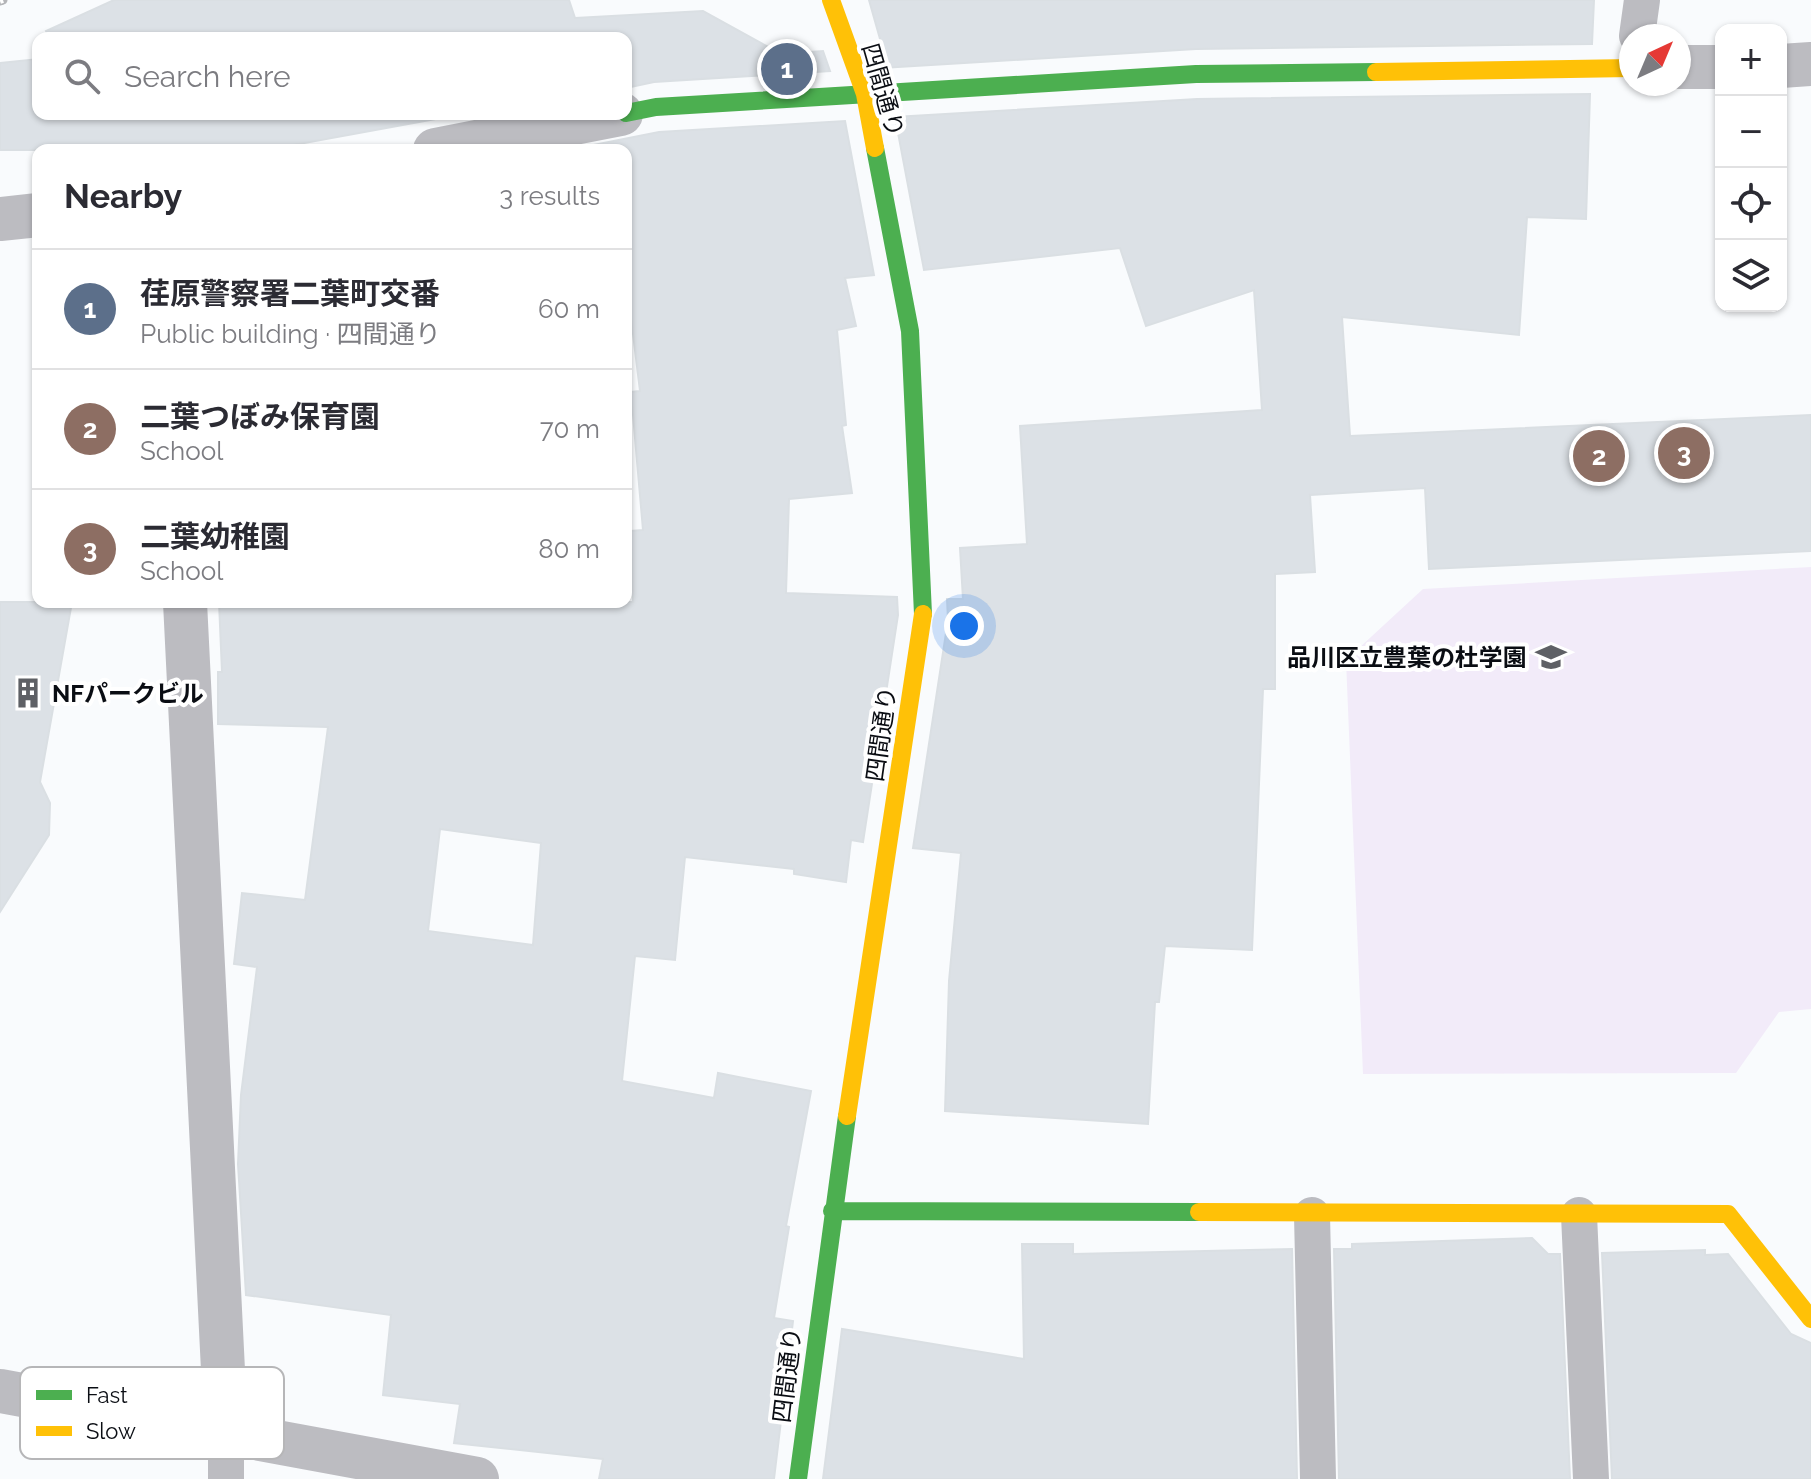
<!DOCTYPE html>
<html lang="en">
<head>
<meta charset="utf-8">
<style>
  :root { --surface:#fff; --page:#f2f2f3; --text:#2b2b33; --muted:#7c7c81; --line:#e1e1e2; --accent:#5e6065 }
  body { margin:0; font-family:Raleway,"Noto Sans JP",sans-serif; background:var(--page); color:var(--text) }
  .controls { position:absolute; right:24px; top:24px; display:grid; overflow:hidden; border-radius:16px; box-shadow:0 2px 6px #0004 }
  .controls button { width:72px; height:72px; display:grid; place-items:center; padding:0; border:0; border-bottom:2px solid var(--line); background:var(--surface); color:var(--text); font:40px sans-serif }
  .compass { position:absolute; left:1619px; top:24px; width:72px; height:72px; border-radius:50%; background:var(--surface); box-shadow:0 2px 6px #0004; rotate:44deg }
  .you { position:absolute; left:964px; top:626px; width:28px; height:28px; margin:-20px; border:6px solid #fff; border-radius:50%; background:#1a73e8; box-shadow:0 0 0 12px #1a73e833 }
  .badge { display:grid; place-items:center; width:52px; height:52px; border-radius:50%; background:var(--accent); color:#fff; font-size:26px; font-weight:700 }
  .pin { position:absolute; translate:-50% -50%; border:4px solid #fff; box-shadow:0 2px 8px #0006 }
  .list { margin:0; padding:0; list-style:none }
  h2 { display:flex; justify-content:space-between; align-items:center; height:104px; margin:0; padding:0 32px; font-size:34px }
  h2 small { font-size:26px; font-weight:400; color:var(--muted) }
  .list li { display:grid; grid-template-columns:52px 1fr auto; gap:24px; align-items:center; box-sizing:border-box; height:120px; padding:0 32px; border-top:2px solid var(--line) }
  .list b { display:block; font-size:30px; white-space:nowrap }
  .list p { margin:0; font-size:26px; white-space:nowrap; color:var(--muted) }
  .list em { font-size:26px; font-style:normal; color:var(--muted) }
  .icon { flex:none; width:44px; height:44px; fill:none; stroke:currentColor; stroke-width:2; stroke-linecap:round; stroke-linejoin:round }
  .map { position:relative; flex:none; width:1811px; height:1479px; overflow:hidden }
  .search { position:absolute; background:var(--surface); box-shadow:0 2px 6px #0004; left:32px; top:32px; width:600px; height:88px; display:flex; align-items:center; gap:20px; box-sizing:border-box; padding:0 28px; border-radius:16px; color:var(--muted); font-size:30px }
  .panel { position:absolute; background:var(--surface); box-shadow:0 2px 6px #0004; left:32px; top:144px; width:600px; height:464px; border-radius:16px }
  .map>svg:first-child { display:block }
</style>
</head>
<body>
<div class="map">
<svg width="1811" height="1479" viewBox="0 0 1811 1479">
  <rect width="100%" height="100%" fill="#f9fbfd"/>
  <path fill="#f2ebf9" d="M 1811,567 L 1811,1009 L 1779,1012 L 1736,1073 L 1363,1074 L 1346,660 L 1423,589 Z"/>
  <path fill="#dce1e6" stroke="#dadfe3" stroke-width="2" fill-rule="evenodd" d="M 114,0 L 569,0 L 575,18 L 703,11 L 781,54 L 823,51 L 830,71 L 654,82 L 626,88 L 626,38 L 49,38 L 46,31 Z
    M 869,0 L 1594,0 L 1592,44 L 1196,49 L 882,68 L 875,47 L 882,46 Z
    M 38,59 L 38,114 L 463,114 L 266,150 L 0,150 L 0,63 Z
    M 1590,94 L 1586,219 L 1527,217 L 1519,335 L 1342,317 L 1350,436 L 1811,415 L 1811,551 L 1429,569 L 1425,488 L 1310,495 L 1315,572 L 1275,574 L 1275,689 L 1263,689 L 1252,950 L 1165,946 L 1159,1002 L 1155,1002 L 1148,1124 L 945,1111 L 949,981 L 961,853 L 913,848 L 948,620 L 947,599 L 963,599 L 960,548 L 1027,544 L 1020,426 L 1262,410 L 1254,290 L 1146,326 L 1120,248 L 924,270 L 895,117 L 1197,99 Z
    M 845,121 L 874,275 L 845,278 L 856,326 L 837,330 L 846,425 L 842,426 L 852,493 L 789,499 L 786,593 L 897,597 L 898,615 L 863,842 L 851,840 L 846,882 L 794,874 L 794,869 L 685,857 L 675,960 L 635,956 L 622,1081 L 714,1098 L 718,1073 L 811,1091 L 786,1226 L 789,1227 L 774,1318 L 793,1321 L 774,1479 L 599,1479 L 603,1459 L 454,1443 L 460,1404 L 383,1395 L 391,1315 L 246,1295 L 238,1164 L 241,1095 L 257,967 L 234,964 L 242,893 L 305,900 L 328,727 L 218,724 L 218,672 L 222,672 L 219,602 L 633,602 L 631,531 L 643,530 L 631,392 L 640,391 L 626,277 L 626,150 L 588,150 L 588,146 L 659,132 ZM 440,829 L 541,843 L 533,945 L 428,931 Z
    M 0,602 L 72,602 L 40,782 L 50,803 L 49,835 L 0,912 Z
    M 1532,1238 L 1548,1254 L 1560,1254 L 1570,1479 L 1339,1479 L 1334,1249 L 1352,1249 L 1352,1244 Z
    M 1022,1244 L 1073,1244 L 1073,1254 L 1292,1249 L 1297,1479 L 823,1479 L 842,1329 L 1024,1359 Z
    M 1705,1250 L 1705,1255 L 1728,1254 L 1791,1334 L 1811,1343 L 1811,1479 L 1612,1479 L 1602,1253 Z"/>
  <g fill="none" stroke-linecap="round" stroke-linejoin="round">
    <path stroke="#bcbcc1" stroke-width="36" d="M 1637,36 L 1642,0
      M 1312,1215 L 1318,1479
      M 1579,1215 L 1591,1479
      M 226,1479 L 226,1431"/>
    <path stroke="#bcbcc1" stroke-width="44" d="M 1781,66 L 1811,64
      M 1679,67 L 1721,67
      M 435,150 L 621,114
      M 0,219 L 38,215
      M 185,602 L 226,1431
      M 0,1391 L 477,1479"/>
    <path stroke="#4caf50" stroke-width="18" d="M 626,113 L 656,107 L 1196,74 L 1376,72
      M 875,148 L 910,331 L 923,614
      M 832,1211 L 1199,1212
      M 798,1479 L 847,1116"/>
    <path stroke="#ffc107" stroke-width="18" d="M 831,0 L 865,94 L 875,148
      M 1376,72 L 1631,68
      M 847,1116 L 923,614
      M 1199,1212 L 1728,1214 L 1811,1319"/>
    <g stroke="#b4b5b8" stroke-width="9">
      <path id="rail" d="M 0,1 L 3,0"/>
    </g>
    <use href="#rail" stroke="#fff" stroke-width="6" stroke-dasharray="18" stroke-linecap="butt"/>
  </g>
  <defs>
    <g id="school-bare" transform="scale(2.4)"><path d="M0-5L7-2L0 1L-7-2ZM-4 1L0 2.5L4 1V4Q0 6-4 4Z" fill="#5e6065" stroke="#fff" stroke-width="2.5" paint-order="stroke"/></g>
    <g id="building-bare" transform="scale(2.4)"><path d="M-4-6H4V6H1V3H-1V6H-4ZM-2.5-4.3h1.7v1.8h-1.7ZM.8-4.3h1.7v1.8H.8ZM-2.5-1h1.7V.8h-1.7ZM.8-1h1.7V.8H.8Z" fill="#5e6065" stroke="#fff" stroke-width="2.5" paint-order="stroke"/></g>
  </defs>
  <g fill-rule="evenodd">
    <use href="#school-bare" x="1551" y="657"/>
    <use href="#building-bare" x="28" y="693"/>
  </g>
  <g text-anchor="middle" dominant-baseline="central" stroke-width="8" stroke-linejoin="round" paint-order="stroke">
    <g font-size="24" fill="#0a0d13" stroke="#fff">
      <text transform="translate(883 90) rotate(74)">四間通り</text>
      <text transform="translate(881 734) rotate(-82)">四間通り</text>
      <text transform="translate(787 1375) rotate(-83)">四間通り</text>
    </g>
    <g font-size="24" font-weight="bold" fill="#0a0d13" stroke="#fff" text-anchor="end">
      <text x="1527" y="657">品川区立豊葉の杜学園</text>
      <text x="52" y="693" text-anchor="start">NFパークビル</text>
    </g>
  </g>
  <rect x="20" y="1367" width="264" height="92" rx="12" fill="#fff" stroke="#b6b6b8" stroke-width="2"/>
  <rect x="36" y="1390" width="36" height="10" fill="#4caf50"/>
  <rect x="36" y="1426" width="36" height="10" fill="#ffc107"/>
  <g font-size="22" fill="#0a0d13">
    <text x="86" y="1403">Fast</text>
    <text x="86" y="1439">Slow</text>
  </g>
</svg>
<div class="controls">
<button>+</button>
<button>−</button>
<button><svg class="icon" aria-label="locate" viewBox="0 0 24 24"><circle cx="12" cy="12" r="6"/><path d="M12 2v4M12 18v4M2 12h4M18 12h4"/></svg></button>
<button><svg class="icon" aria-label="layers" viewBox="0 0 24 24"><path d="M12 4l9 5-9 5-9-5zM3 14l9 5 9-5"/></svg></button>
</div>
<svg class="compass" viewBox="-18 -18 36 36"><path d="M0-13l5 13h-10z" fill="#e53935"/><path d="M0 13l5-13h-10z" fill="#7c7c81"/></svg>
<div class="you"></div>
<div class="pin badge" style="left:787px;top:69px;background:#5c6f8a">1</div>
<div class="pin badge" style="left:1599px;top:456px;background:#8d6e63">2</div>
<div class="pin badge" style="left:1684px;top:453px;background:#8d6e63">3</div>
<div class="search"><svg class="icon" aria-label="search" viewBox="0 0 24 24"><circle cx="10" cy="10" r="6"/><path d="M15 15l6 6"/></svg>Search here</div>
<section class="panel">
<h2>Nearby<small>3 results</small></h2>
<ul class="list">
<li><span class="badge" style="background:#5c6f8a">1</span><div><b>荏原警察署二葉町交番</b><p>Public building · 四間通り</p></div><em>60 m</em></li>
<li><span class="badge" style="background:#8d6e63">2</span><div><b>二葉つぼみ保育園</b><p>School</p></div><em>70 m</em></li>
<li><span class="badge" style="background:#8d6e63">3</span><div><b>二葉幼稚園</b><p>School</p></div><em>80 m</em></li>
</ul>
</section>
</div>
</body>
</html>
